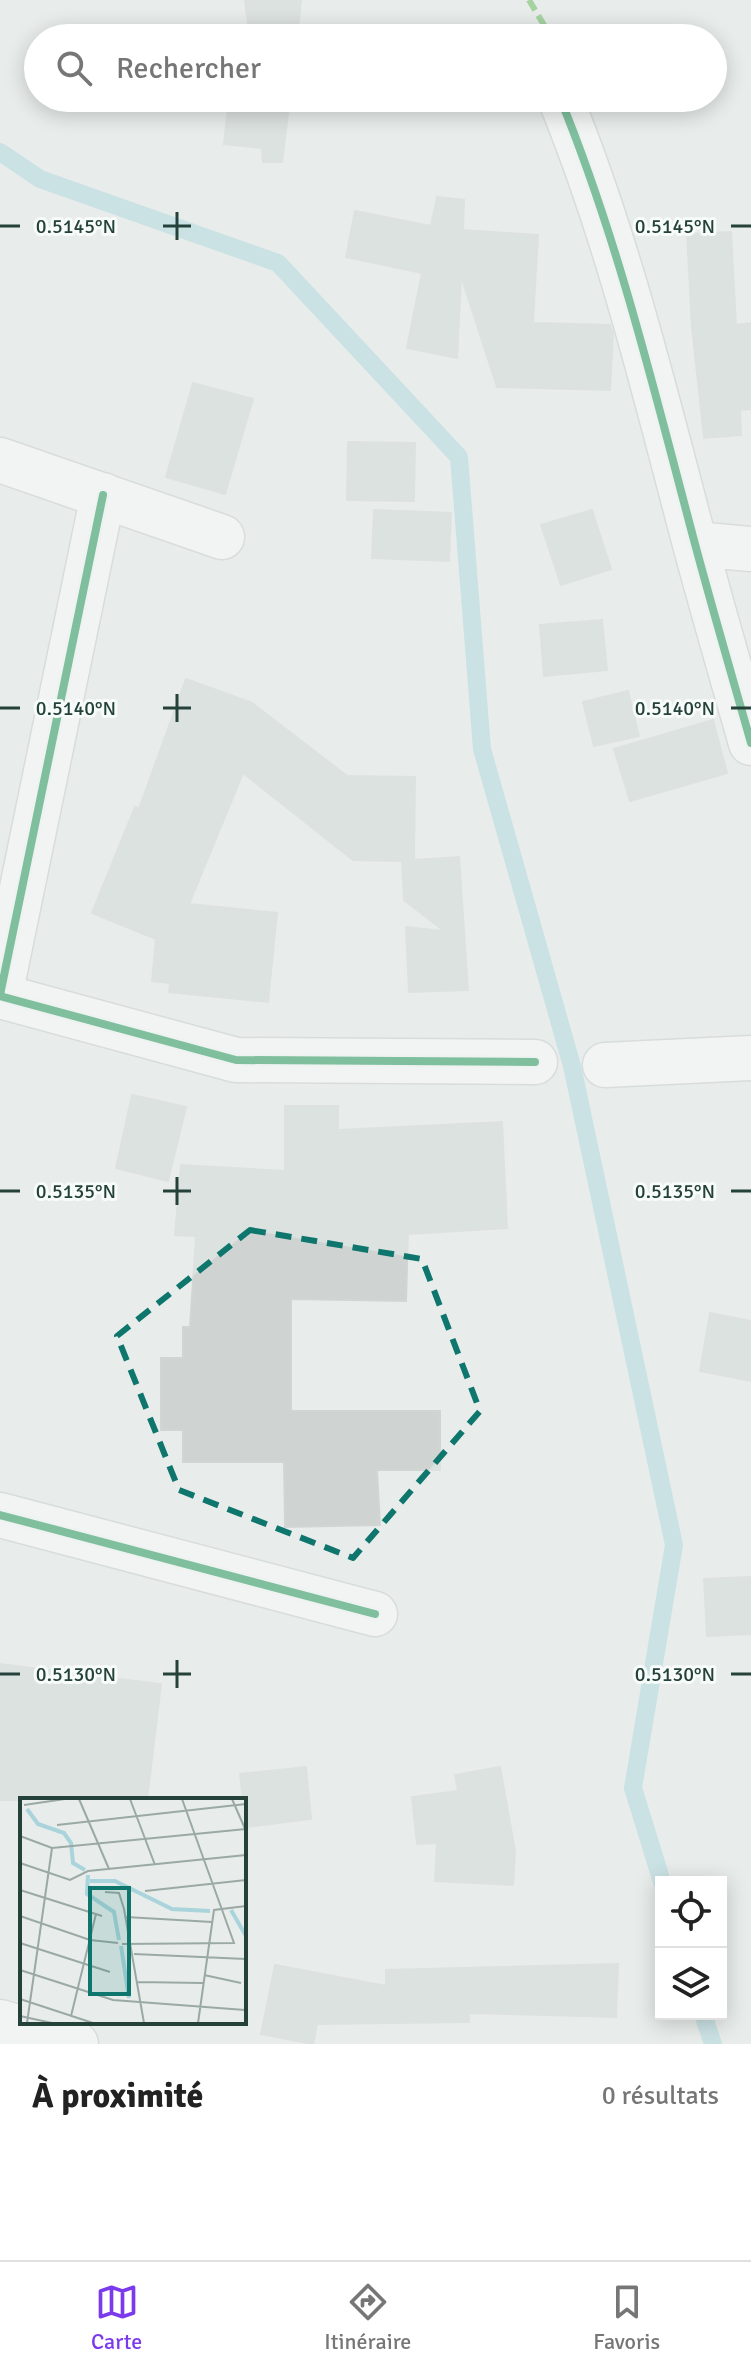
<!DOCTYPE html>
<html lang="fr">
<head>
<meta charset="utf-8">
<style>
  :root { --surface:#fff; --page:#f2f2f2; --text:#222; --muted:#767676; --line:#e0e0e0; --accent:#7c3aed }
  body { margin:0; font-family:Signika,sans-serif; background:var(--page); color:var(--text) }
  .controls { position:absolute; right:24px; bottom:24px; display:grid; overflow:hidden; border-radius:0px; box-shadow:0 4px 20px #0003 }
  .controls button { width:72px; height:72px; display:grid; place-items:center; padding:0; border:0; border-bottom:2px solid var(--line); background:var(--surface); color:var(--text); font:40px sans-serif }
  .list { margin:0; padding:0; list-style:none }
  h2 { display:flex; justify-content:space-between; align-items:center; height:104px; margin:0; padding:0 32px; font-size:34px }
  h2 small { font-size:26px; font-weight:400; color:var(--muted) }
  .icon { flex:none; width:44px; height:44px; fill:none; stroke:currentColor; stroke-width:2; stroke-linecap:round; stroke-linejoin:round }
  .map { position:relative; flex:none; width:751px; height:2044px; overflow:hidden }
  .search { position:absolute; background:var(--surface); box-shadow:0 4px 20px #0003; left:24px; right:24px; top:24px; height:88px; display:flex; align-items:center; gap:20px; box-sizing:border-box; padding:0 28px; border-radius:44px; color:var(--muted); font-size:30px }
  .sheet { height:216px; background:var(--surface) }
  nav { display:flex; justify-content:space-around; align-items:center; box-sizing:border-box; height:112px; border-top:2px solid var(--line); background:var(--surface); font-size:22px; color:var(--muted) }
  nav a { display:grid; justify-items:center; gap:4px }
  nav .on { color:var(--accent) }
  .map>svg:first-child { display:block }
</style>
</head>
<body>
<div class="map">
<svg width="751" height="2044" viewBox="0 0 751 2044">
  <rect width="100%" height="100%" fill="#e8edeb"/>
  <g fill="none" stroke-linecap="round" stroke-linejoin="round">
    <path stroke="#a9d4db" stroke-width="18" d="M 0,152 L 40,179 L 278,263 L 459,457 L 482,749 L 572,1066 L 674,1545 L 633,1788 L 662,1882
      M 703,2014 L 713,2044"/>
  </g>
  <path fill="#cfd4d2" stroke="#d1d6d4" stroke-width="2" d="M 245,0 L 301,0 L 297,38 L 235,38 L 236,30 L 249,32 Z
    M 229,98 L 290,98 L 282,162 L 263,162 L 262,148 L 224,144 Z
    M 437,197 L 464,200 L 463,230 L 538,235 L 533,323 L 610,325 L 613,334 L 610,390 L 497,387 L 461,276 L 457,358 L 407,348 L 422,273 L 346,257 L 355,211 L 431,226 Z
    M 731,232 L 736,325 L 751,323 L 751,409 L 740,410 L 741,435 L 704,438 L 692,327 L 687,234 Z
    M 193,383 L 253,399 L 225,494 L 166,477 Z
    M 348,442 L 415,443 L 414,501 L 347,500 Z
    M 374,510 L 451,513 L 449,561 L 372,558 Z
    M 592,510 L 611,569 L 561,585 L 541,525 Z
    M 602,620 L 607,670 L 544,676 L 540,625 Z
    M 186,679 L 252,703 L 347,776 L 415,777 L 414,860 L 459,857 L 468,990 L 409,992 L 406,927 L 444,931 L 404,900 L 402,861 L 404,861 L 353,860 L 243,773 L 189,904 L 277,913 L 268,1002 L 169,992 L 170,983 L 152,981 L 156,939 L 92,913 L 135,807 L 139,809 Z
    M 628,691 L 639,736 L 594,746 L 583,702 Z
    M 713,720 L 727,773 L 630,801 L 614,749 Z
    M 132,1095 L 186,1107 L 168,1181 L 116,1168 Z
    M 285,1106 L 338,1106 L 338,1130 L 502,1122 L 507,1228 L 408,1234 L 406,1301 L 291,1299 L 291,1411 L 440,1411 L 440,1470 L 377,1470 L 380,1525 L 285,1527 L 284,1462 L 183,1462 L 183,1430 L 161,1430 L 161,1358 L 183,1358 L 183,1327 L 190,1327 L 196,1236 L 175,1235 L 181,1165 L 285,1171 Z
    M 710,1313 L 751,1321 L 751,1381 L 700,1371 Z
    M 751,1577 L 751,1634 L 707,1636 L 704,1579 Z
    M 0,1664 L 161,1684 L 147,1800 L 0,1800 Z
    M 306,1767 L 311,1819 L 246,1827 L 240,1774 Z
    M 500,1767 L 515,1851 L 513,1885 L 435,1881 L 437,1843 L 417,1844 L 412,1797 L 458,1791 L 455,1775 Z
    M 618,1964 L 616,2017 L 469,2013 L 469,2022 L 317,2024 L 313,2044 L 261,2034 L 275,1965 L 386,1986 L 386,1970 Z"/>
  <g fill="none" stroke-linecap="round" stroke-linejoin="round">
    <g stroke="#c5cac8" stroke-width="47">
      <path id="street" d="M 560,98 C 619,242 655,394 695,544 C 713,611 732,676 751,743
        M 0,460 L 222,537
        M 695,544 L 751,549
        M 0,995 L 103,495
        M 0,996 L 236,1060 L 535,1062
        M 605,1065 L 751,1058
        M 0,1515 L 375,1614
        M 0,2022 L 76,2044"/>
    </g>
    <use href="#street" stroke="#fcfcfc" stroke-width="44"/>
    <path stroke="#55b346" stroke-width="6" stroke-dasharray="12 6" stroke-linecap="butt" d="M 529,0 L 547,30 L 547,38"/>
    <g stroke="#f7fbf9" stroke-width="13">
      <path id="cycleway" d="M 560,98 C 619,242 655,394 695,544 C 713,611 732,676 751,743
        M 0,995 L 103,495
        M 0,996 L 236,1060 L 535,1062
        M 0,1515 L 375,1614"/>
    </g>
    <use href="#cycleway" stroke="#00873e" stroke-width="8"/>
  </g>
  <path d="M0 0H751V2044H0ZM 250,1230 L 422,1259 L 480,1411 L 353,1558 L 179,1490 L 117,1336 Z" fill="#e8edeb" fill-opacity=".55" fill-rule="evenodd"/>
  <path fill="none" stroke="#0f766e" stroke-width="6" stroke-dasharray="16 10" stroke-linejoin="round" d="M 250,1230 L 422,1259 L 480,1411 L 353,1558 L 179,1490 L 117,1336 Z"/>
  <path fill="none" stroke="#24423a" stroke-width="3" d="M 177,212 L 177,240M 0,226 L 20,226M 163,226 L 191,226M 731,226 L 751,226M 177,694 L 177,722M 0,708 L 20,708M 163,708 L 191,708M 731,708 L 751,708M 177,1177 L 177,1205M 0,1191 L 20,1191M 163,1191 L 191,1191M 731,1191 L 751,1191M 177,1660 L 177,1688M 0,1674 L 20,1674M 163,1674 L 191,1674M 731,1674 L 751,1674"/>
  <g transform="translate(20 1798)">
    <rect width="226" height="226" fill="#e8edeb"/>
    <path fill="none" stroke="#a9d4db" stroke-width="4" d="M 7,11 L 18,26 L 44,35 L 51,45 L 53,65 L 65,72M 68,77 L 67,96 L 94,114 L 99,142M 70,83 L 95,83 L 152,111 L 190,113M 211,112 L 226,138M 101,148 L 109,200"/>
    <path fill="none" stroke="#9aa9a4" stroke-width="2" d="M 59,1 L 89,71M 110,1 L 135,67M 212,1 L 226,33M 4,7 L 45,1M 37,27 L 226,6M 0,38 L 32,50 L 226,31M 0,65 L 50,82 L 68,73 L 226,57M 0,92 L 82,118M 125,93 L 226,82M 85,94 L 99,95 L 104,111 L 124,225M 0,118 L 70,142 L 98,145M 106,119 L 192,124M 0,145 L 90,174M 102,146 L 214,145 L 162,1M 114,156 L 226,161M 0,172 L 93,202 L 225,212M 184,177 L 221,185M 117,184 L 183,185M 0,201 L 73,225M 0,218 L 32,225M 51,218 L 76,116M 7,225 L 32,50M 178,225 L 194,112 L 226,108"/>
    <path fill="#0f766e" fill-opacity="0.15" stroke="#0f766e" stroke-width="4" d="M 70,90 L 109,90 L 109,196 L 70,196 Z"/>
    <rect width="226" height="226" fill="none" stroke="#24423a" stroke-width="4"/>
  </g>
  <g font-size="20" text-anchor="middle" fill="#24423a" stroke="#f7fbf9" stroke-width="6" stroke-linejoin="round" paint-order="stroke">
    <text x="76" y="233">0.5145°N</text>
    <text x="675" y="233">0.5145°N</text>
    <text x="76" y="715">0.5140°N</text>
    <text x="675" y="715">0.5140°N</text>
    <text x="76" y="1198">0.5135°N</text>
    <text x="675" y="1198">0.5135°N</text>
    <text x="76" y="1681">0.5130°N</text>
    <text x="675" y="1681">0.5130°N</text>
  </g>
</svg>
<div class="controls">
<button><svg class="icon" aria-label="locate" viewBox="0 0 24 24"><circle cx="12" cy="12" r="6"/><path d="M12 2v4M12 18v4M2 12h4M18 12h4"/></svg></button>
<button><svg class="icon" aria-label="layers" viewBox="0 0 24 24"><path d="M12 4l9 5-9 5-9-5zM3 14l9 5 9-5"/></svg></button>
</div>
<div class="search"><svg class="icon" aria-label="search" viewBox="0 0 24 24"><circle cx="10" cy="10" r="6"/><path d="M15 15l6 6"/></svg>Rechercher</div>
</div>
<section class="sheet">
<h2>À proximité<small>0 résultats</small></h2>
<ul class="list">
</ul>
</section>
<nav>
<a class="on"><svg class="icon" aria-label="map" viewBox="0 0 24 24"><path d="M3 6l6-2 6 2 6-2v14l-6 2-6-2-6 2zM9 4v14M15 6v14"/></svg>Carte</a>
<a><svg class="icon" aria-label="directions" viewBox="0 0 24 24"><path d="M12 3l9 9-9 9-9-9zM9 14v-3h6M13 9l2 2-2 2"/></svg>Itinéraire</a>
<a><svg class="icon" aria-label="saved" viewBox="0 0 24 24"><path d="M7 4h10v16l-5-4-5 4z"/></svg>Favoris</a>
</nav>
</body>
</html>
